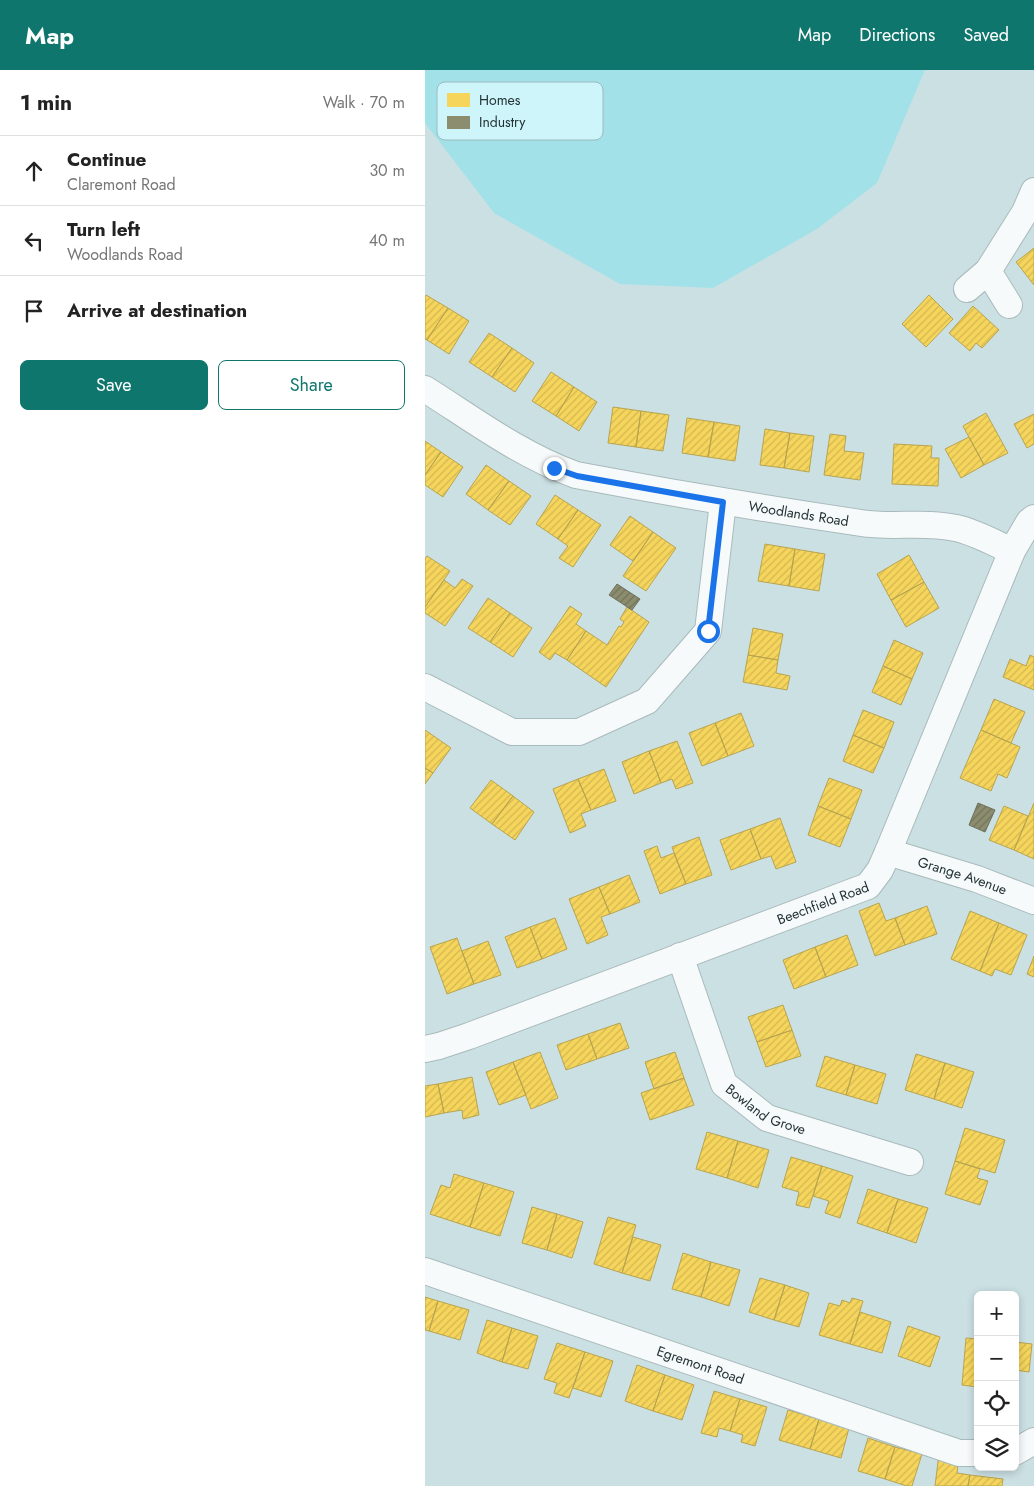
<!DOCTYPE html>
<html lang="en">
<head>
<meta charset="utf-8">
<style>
  :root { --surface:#fff; --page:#f6f6f6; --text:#222; --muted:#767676; --line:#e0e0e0; --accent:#0f766e }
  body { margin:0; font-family:Jost,sans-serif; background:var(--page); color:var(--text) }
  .controls { position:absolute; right:15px; bottom:15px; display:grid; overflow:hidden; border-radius:8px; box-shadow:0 2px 8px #0003 }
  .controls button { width:45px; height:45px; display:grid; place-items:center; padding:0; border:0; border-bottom:1px solid var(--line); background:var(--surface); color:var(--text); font:25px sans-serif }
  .stop { position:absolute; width:15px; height:15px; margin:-11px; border:4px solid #1a73e8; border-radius:50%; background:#fff }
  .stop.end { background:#1a73e8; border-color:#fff; box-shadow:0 1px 5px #0008 }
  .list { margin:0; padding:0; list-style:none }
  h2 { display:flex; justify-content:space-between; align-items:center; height:65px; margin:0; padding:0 20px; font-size:21px }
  h2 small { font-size:16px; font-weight:400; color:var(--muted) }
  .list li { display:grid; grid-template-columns:32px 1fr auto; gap:15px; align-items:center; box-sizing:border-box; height:70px; padding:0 20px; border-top:1px solid var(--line) }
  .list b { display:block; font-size:19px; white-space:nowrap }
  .list p { margin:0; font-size:16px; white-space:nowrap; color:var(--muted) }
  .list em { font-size:16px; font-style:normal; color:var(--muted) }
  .actions { display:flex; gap:10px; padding:15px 20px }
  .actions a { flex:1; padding:11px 0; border:1px solid var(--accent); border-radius:8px; text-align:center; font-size:18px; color:var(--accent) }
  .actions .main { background:var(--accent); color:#fff }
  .icon { flex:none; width:28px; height:28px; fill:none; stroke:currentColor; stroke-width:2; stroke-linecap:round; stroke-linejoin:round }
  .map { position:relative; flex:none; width:609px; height:1416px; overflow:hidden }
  header { display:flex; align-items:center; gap:30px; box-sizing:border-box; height:70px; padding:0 25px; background:var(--accent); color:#fff }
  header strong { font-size:24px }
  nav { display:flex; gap:28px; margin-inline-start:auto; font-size:18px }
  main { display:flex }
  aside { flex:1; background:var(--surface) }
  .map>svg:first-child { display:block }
</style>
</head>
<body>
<header>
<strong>Map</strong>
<nav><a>Map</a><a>Directions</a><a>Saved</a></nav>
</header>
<main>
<aside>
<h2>1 min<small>Walk · 70 m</small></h2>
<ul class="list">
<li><svg class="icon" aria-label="ahead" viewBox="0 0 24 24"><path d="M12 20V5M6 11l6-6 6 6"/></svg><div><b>Continue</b><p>Claremont Road</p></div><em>30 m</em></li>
<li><svg class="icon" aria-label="left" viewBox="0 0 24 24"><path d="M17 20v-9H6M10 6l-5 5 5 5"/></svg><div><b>Turn left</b><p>Woodlands Road</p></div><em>40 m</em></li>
<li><svg class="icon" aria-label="arrive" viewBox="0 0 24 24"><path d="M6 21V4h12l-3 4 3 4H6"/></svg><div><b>Arrive at destination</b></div></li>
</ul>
<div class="actions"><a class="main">Save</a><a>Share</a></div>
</aside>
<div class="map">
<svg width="609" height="1416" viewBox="0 0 609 1416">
  <defs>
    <pattern id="homes-hatch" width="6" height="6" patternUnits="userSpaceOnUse" patternTransform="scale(1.25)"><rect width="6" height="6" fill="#f6d55c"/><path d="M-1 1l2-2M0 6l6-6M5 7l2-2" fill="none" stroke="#d3b751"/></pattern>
    <pattern id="industry-hatch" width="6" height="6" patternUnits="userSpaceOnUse" patternTransform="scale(1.25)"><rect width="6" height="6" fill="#8c8c6e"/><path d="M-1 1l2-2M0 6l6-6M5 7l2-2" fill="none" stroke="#72735b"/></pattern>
  </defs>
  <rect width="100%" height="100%" fill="#cbe0e3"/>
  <path fill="#a3e1e9" d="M 0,0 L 500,0 L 452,113 L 392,159 L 288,218 L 195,214 L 69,143 L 0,53 Z"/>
  <path fill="url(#homes-hatch)" stroke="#b7a450" d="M 609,178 L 609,215 L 591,192 Z
    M 1,225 L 23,238 L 2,270 L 0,269 L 0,227 Z
    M 504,225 L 528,249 L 501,277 L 477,254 Z
    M 548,236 L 574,260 L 557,278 L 551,273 L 545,281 L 524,263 Z
    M 23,238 L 44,251 L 24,284 L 2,270 Z
    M 64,263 L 87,278 L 67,307 L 44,292 Z
    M 87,278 L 109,293 L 90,322 L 67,307 Z
    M 126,302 L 149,317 L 131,346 L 107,331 Z
    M 149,317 L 172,332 L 154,361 L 131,346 Z
    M 188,337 L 216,341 L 211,377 L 183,373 Z
    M 216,341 L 244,345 L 238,381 L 211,377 Z
    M 561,343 L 583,383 L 559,395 L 538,356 Z
    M 609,344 L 609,374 L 602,378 L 589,354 Z
    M 262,348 L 289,352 L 283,387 L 257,383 Z
    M 289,352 L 315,356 L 310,391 L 283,387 Z
    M 340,359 L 365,363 L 359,398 L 335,395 Z
    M 365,363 L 389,366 L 384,402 L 359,398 Z
    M 405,364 L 421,366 L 419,381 L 439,383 L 435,410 L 399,405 Z
    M 544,367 L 559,395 L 536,408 L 520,379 Z
    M 0,371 L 16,382 L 0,405 Z
    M 469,374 L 507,376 L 506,388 L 514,388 L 513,416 L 467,414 Z
    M 16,382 L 38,397 L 18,427 L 0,415 L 0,405 Z
    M 61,395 L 84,411 L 63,440 L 41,424 Z
    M 84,411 L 106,426 L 85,455 L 63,440 Z
    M 130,425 L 153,440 L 133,469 L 111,454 Z
    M 153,440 L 176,455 L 148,497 L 134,488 L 143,476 L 133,469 Z
    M 205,446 L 228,462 L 208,491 L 185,475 Z
    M 228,462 L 251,478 L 221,521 L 198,506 Z
    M 340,474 L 370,479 L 364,516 L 333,511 Z
    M 370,479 L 400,484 L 394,521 L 364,516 Z
    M 484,485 L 499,512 L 466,530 L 452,504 Z
    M 2,486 L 25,501 L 0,537 L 0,489 Z
    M 37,509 L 48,516 L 20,556 L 0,543 L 0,537 L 19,510 L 30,518 Z
    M 499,512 L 514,538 L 481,557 L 466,530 Z
    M 63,528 L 85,543 L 65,572 L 43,558 Z
    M 145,536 L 157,544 L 151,554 L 161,561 L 142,590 L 130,583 L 125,590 L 114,582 Z
    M 202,537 L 224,552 L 181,617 L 142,590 L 161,561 L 182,575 L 194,556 L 196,557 L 199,552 L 195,549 Z
    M 85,543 L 107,558 L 88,587 L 65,572 Z
    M 328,558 L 358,564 L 353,590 L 323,585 Z
    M 469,570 L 498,583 L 487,609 L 458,596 Z
    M 323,585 L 353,590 L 351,603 L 365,606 L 362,620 L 318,612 Z
    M 605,585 L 609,587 L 609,620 L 578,607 L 585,589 L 601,596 Z
    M 458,596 L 487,609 L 476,635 L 447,622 Z
    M 569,629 L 600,642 L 586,673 L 556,660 Z
    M 438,640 L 469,652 L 459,678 L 428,665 Z
    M 316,643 L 329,676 L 303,686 L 290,653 Z
    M 290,653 L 303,686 L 277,696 L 264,663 Z
    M 0,660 L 26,678 L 8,703 L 0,698 Z
    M 556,660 L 595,677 L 582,708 L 573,704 L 566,721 L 535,708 Z
    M 428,665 L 459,678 L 448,703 L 418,691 Z
    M 252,671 L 268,713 L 251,719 L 247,709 L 236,713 L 224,681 Z
    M 224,681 L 236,713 L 209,724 L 197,692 Z
    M 0,698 L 8,703 L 0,714 Z
    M 179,699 L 191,731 L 166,740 L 153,709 Z
    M 404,708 L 437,720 L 426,749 L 393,736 Z
    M 153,709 L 166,740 L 156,744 L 161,756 L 145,763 L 128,719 Z
    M 66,710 L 88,726 L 67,754 L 45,738 Z
    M 88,726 L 109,742 L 90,770 L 67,754 Z
    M 609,733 L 609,789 L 589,780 Z
    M 393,736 L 426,749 L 415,777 L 383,765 Z
    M 579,736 L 603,746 L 589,780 L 564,770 Z
    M 355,748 L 371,792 L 351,799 L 346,786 L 336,789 L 325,759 Z
    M 325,759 L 336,789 L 306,800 L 295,770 Z
    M 274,767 L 287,805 L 261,814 L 247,777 Z
    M 232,776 L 236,788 L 249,783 L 261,814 L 235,824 L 219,781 Z
    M 204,805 L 215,832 L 185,844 L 174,817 Z
    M 174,817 L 185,844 L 176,847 L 183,865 L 162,874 L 144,829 Z
    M 454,833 L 461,851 L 470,848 L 480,875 L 450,886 L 434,841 Z
    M 502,836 L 512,864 L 480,875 L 470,848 Z
    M 545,841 L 574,853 L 555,901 L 526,889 Z
    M 130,848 L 142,879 L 117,889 L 105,857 Z
    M 574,853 L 602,865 L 586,905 L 570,899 L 567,906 L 555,901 Z
    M 105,857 L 117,889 L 92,898 L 80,867 Z
    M 422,865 L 433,895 L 401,907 L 390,877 Z
    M 32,868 L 49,914 L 22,924 L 5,877 Z
    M 63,871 L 76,905 L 49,914 L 37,881 Z
    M 390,877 L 401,907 L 369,919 L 358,890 Z
    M 609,886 L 609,907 L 602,904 Z
    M 358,935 L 367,960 L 332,972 L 323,947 Z
    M 195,953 L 204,978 L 172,989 L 163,964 Z
    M 367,960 L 376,986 L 341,997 L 332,972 Z
    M 163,964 L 172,989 L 141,1000 L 132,975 Z
    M 115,982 L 133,1028 L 106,1039 L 88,992 Z
    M 250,982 L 259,1008 L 229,1019 L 220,992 Z
    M 491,984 L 520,993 L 509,1029 L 480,1020 Z
    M 400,986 L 430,995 L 421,1025 L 391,1016 Z
    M 88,992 L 101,1025 L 74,1035 L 61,1002 Z
    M 520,993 L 549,1002 L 537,1038 L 509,1029 Z
    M 430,995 L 461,1004 L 452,1034 L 421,1025 Z
    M 47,1007 L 54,1045 L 38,1049 L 37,1040 L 19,1043 L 13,1014 Z
    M 259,1008 L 269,1035 L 225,1050 L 216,1023 Z
    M 13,1014 L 19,1043 L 0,1047 L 0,1016 Z
    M 540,1058 L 580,1070 L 570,1103 L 530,1091 Z
    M 282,1062 L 313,1071 L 302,1108 L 271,1099 Z
    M 313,1071 L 344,1080 L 333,1118 L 302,1108 Z
    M 366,1087 L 397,1096 L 384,1138 L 371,1135 L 374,1122 L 357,1117 Z
    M 530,1091 L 555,1099 L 552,1108 L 563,1111 L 555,1135 L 520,1124 Z
    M 397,1096 L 428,1106 L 415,1148 L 400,1143 L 404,1131 L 388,1126 Z
    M 29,1104 L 59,1113 L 45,1157 L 5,1144 L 16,1115 L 25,1118 Z
    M 59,1113 L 89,1122 L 75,1166 L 45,1157 Z
    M 443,1119 L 473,1129 L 462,1163 L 432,1153 Z
    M 473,1129 L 503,1138 L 491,1173 L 462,1163 Z
    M 107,1137 L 132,1144 L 122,1180 L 97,1173 Z
    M 132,1144 L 158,1152 L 147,1188 L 122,1180 Z
    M 183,1147 L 211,1155 L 197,1203 L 169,1194 Z
    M 208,1167 L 236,1175 L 225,1211 L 197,1203 Z
    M 258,1183 L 286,1192 L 276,1227 L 247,1219 Z
    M 286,1192 L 315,1200 L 304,1236 L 276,1227 Z
    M 335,1208 L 360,1215 L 349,1250 L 324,1242 Z
    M 360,1215 L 384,1223 L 374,1257 L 349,1250 Z
    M 0,1227 L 13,1231 L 4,1261 L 0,1260 Z
    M 427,1228 L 438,1231 L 425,1274 L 394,1265 L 404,1233 L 415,1236 L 417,1230 L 425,1233 Z
    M 13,1231 L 44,1240 L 35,1270 L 4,1261 Z
    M 435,1242 L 466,1252 L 457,1283 L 425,1274 Z
    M 62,1250 L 87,1258 L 77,1292 L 52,1283 Z
    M 483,1256 L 515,1267 L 505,1297 L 473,1286 Z
    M 87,1258 L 113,1266 L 103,1299 L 77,1292 Z
    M 541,1268 L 553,1269 L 553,1317 L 537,1315 Z
    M 590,1272 L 607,1274 L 604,1302 L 590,1300 Z
    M 132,1273 L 160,1282 L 144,1328 L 129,1323 L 132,1313 L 119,1309 Z
    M 160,1282 L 188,1291 L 176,1327 L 148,1318 Z
    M 212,1295 L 240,1305 L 228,1341 L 200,1331 Z
    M 240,1305 L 269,1315 L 257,1350 L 228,1341 Z
    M 289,1321 L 315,1329 L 305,1361 L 294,1358 L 292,1367 L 276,1363 Z
    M 315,1329 L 342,1337 L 330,1376 L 316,1372 L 318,1365 L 305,1361 Z
    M 363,1340 L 394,1349 L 385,1379 L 354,1370 Z
    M 394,1349 L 424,1358 L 416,1388 L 385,1379 Z
    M 443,1368 L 470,1377 L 460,1409 L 433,1401 Z
    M 470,1377 L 497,1384 L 487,1416 L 482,1416 L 460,1409 Z
    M 514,1384 L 534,1386 L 532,1403 L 545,1405 L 543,1416 L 510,1416 Z
    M 545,1405 L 578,1409 L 577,1416 L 543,1416 Z"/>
  <path fill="url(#industry-hatch)" stroke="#6c715d" d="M 192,514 L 215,529 L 207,540 L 184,525 Z
    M 553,733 L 570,740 L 560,762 L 544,755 Z"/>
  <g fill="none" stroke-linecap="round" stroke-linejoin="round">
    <g stroke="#a9babc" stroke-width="28">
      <g id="minor">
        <path d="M 563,201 L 584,235"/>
        <path d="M 542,219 L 563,201 L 600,142 L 609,121"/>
        <path id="s1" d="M 0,319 C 49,350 97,386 151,405 C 246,423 341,439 436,453 C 467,458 500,451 531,458 C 550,462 569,473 587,481"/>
        <path d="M 0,617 L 87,662 L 154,662 L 222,631 L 283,561 L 298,432"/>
        <path id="s2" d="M 463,782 L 552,809 L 609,831"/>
        <path id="s3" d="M 255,886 L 299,1014 L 342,1048 L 485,1092"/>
        <path id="s4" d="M 0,979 L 14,976 L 44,966 L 443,816 L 455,800 L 463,782 L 587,481 L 604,452 L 609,448"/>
        <path id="s5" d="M 0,1201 L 534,1383 L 553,1383"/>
        <path d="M 590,1382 L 609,1371"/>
      </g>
    </g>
    <use href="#minor" stroke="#f7fafb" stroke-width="26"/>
  </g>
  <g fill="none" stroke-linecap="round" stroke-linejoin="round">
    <path stroke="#1a73e8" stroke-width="6" d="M 129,398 L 152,406 L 298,432 L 283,561"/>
  </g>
  <g text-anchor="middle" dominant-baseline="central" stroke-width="5" stroke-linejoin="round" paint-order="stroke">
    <g font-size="14" fill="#233234" stroke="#cef5fa">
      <text stroke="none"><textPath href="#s1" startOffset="400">Woodlands Road</textPath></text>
      <text stroke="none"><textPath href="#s2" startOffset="78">Grange Avenue</textPath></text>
      <text stroke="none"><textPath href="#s4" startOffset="424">Beechfield Road</textPath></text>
      <text stroke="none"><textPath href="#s3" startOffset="185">Bowland Grove</textPath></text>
      <text stroke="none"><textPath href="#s5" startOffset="291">Egremont Road</textPath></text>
    </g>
  </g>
  <rect x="12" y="12" width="166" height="58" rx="8" fill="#cef5fa" stroke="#9bbabf" stroke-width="1"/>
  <rect x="22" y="23" width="23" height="14" fill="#f6d55c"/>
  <rect x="22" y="46" width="23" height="13" fill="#8c8c6e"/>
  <g font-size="14" fill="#233234">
    <text x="54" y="35">Homes</text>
    <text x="54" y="57">Industry</text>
  </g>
</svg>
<div class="controls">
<button>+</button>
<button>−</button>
<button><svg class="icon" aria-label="locate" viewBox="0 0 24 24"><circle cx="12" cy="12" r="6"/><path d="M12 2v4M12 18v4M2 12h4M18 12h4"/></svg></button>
<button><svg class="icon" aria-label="layers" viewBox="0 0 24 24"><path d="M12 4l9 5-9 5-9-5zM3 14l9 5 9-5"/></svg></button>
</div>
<div class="stop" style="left:283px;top:561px"></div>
<div class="stop end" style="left:129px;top:398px"></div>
</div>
</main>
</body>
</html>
